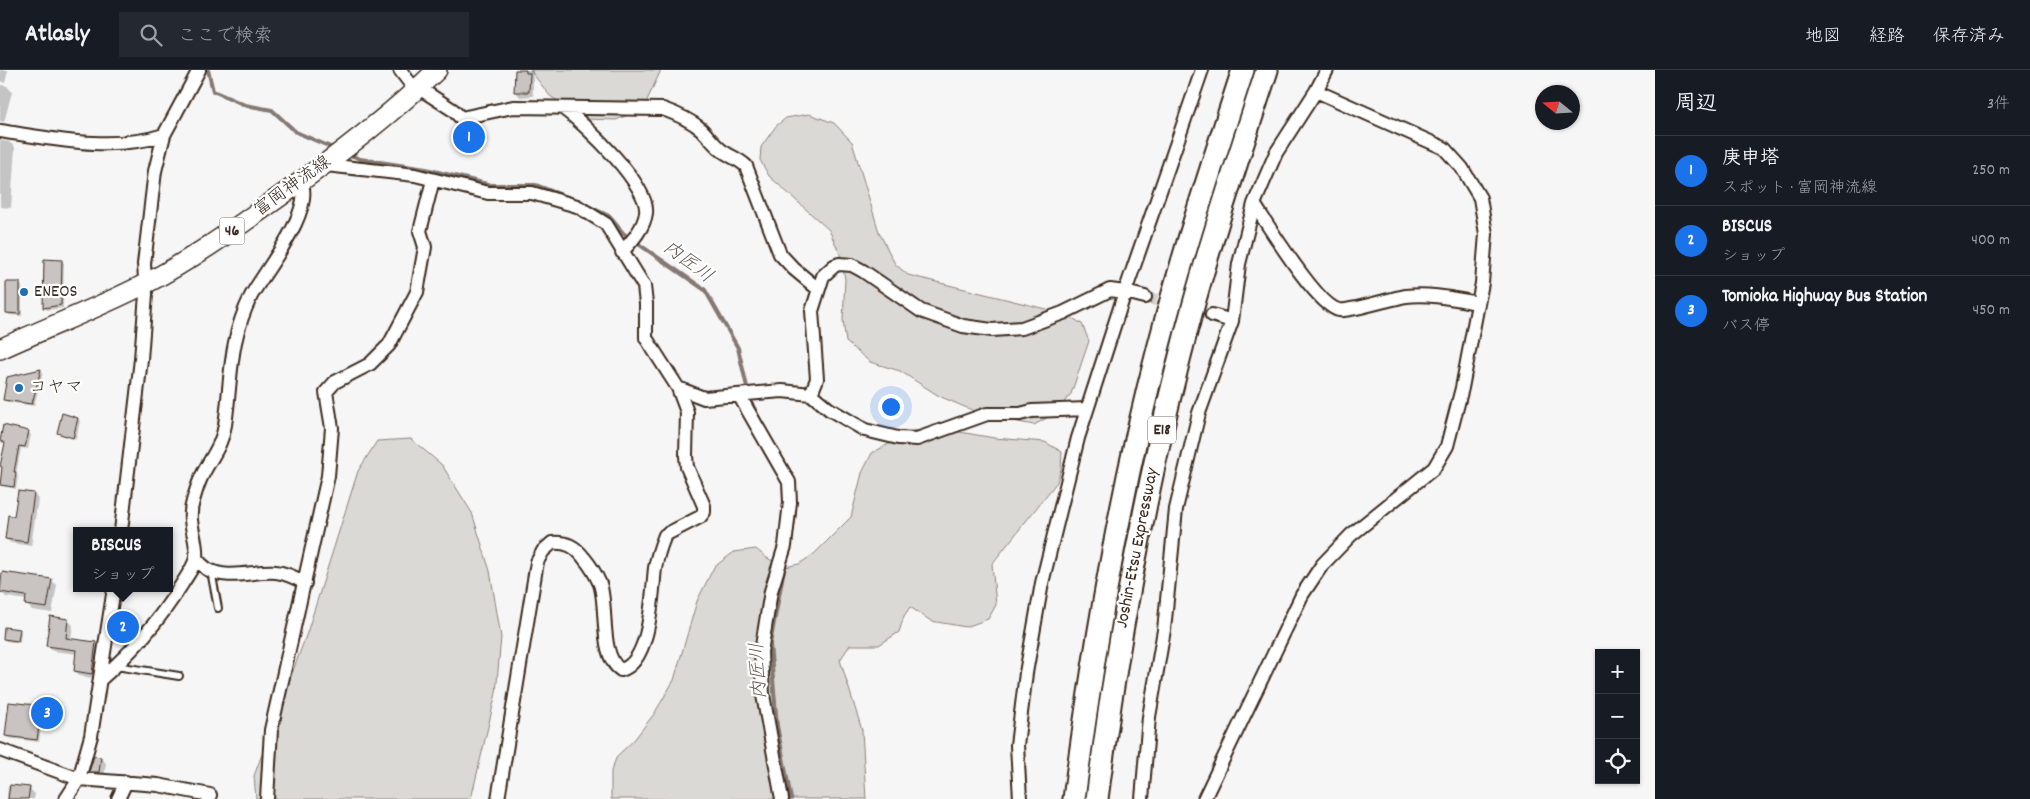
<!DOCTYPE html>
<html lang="ja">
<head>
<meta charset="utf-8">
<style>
  :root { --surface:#171b24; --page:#242831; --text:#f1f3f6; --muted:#9ea1a6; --line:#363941; --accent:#1a73e8 }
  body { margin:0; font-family:Dekko,"Klee One",sans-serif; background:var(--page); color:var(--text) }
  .controls { position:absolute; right:15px; bottom:15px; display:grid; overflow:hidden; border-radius:0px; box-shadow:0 1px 4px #0004 }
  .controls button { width:45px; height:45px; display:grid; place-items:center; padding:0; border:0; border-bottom:1px solid var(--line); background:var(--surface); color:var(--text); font:25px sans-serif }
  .compass { position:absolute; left:1535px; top:15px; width:45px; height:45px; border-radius:50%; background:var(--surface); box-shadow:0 1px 4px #0004; rotate:288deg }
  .you { position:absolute; left:890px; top:336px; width:18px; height:18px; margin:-12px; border:4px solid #fff; border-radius:50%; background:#1a73e8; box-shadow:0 0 0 8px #1a73e833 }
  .badge { display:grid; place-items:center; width:32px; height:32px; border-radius:50%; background:var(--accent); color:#fff; font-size:16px; font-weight:700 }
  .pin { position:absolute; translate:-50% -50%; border:2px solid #fff; box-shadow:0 1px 5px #0006 }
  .popup { position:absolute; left:73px; top:457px; width:100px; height:65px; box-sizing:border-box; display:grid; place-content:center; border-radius:0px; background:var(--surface); filter:drop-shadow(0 1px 4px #0005); font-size:16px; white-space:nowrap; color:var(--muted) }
  .popup b { font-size:19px; color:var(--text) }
  .popup::after { content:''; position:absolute; left:50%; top:100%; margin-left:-10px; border:10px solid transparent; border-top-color:var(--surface) }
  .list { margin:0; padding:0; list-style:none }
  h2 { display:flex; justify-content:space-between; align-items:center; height:65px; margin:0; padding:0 20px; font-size:21px }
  h2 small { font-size:16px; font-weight:400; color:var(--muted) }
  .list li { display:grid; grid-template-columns:32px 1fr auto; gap:15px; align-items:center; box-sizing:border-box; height:70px; padding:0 20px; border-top:1px solid var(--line) }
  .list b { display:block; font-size:19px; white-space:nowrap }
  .list p { margin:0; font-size:16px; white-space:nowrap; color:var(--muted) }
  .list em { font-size:16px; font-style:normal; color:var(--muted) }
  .icon { flex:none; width:28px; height:28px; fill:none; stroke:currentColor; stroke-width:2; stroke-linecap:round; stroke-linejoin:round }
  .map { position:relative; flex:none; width:1655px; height:729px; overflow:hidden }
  header { display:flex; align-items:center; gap:30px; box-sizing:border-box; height:70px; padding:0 25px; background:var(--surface); border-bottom:1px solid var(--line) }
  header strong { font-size:24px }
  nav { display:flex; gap:28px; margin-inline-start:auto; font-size:18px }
  .search { width:350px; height:45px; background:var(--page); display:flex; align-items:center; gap:12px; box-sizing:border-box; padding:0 18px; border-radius:0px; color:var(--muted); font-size:19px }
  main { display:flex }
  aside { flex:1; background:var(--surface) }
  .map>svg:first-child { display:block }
</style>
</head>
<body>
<header>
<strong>Atlasly</strong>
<div class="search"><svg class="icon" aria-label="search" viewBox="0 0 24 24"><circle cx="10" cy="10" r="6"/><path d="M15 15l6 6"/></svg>ここで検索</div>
<nav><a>地図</a><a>経路</a><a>保存済み</a></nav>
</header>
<main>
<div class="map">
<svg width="1655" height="729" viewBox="0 0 1655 729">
  <rect width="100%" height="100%" fill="#f7f6f6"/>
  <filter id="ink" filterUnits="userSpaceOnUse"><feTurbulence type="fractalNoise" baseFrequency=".02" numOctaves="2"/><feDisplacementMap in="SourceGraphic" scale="10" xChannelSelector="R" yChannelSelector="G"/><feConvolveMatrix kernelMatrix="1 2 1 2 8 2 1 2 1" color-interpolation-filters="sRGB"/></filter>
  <g filter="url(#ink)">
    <path fill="#dbd9d6" stroke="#8b827a" d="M 530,0 L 661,0 L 643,39 L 616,50 L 586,49 L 550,26 Z
      M 809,44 L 834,53 L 852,72 L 879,162 L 895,194 L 908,205 L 1066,244 L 1082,254 L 1089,271 L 1071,324 L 1054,344 L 1034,355 L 986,346 L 939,326 L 900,301 L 870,292 L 846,272 L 843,250 L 845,209 L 840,184 L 829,160 L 769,106 L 760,90 L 761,77 L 776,56 L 786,48 Z
      M 937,358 L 994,368 L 1045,372 L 1062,382 L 1061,399 L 1057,412 L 992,494 L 996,535 L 988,549 L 966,557 L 931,551 L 910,537 L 904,546 L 899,562 L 879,575 L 850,575 L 840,590 L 862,660 L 866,729 L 611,729 L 611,701 L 617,686 L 634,670 L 654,644 L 674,610 L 697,531 L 714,497 L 734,482 L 756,479 L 767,488 L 785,497 L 799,494 L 814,484 L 851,447 L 862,403 L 872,383 L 913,361 Z
      M 411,369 L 442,395 L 472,443 L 490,501 L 501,567 L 496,623 L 471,729 L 256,729 L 254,706 L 307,563 L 358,401 L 377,371 Z"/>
    <path fill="#0003" d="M 0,0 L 8,0 L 5,13 L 0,11 Z
      M 516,0 L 533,0 L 533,26 L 520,27 L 516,22 Z
      M 0,15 L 7,16 L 12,22 L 4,52 L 0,51 Z
      M 0,70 L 9,72 L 15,77 L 11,138 L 0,137 Z
      M 45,191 L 62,191 L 64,193 L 63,238 L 47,240 L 44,238 Z
      M 19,214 L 22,216 L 22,246 L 9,245 L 7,242 Z
      M 41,300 L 43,302 L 34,336 L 7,332 L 5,330 Z
      M 78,349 L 80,351 L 76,369 L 61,365 L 59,363 Z
      M 28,362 L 31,365 L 28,379 L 21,378 L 16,404 L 18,406 L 16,419 L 2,416 L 0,414 L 6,374 L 1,371 Z
      M 34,424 L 38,429 L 31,476 L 11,473 L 6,469 L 15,447 Z
      M 51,510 L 57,515 L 52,543 L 32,540 L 26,534 L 27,530 L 6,527 L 0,521 Z
      M 68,550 L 73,555 L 71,570 L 95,573 L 101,579 L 97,609 L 80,606 L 75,601 L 77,584 L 53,581 L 47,576 Z
      M 19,560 L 21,562 L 20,573 L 6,571 L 4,569 Z
      M 52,638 L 54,640 L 52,653 L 42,651 L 39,672 L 8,668 L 6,666 Z
      M 101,688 L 106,693 L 104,707 L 96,707 L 91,701 Z
      M 8,716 L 29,718 L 35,724 L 34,729 L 7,729 Z"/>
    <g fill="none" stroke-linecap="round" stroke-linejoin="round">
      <path stroke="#847972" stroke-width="4" d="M 208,0 L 213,21 L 245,35 L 272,40 L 296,62 L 335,79
        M 348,84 L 360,89 L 426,99 L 491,115 L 536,115 L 570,128
        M 586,135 L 609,146 L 624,164 L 705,220 L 738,278 L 750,330 L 760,350
        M 792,463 L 795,443
        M 784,499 L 770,574 L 777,656 L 791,729"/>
    </g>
    <path fill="#c9c3c1" stroke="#3b2a1e" d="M 515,0 L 526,0 L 526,3 L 530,3 L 529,22 L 514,22 Z
      M 44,189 L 62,190 L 61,235 L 43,238 Z
      M 6,212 L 20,212 L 20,244 L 6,243 Z
      M 41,299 L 32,334 L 3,330 L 7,307 Z
      M 62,343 L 78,348 L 73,368 L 57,363 Z
      M 3,355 L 29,361 L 25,377 L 19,376 L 14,402 L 16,402 L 14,417 L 0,415 L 2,397 L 0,396 L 5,373 L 0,371 Z
      M 18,421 L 34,423 L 27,472 L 5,469 L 8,445 L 14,446 Z
      M 2,502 L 52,509 L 47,538 L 25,535 L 26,526 L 0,522 Z
      M 50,546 L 68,549 L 66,568 L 96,572 L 92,604 L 74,601 L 76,580 L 46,576 Z
      M 4,557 L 20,559 L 18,571 L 3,569 Z
      M 9,632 L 53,637 L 50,651 L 40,649 L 37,670 L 5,666 Z
      M 94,686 L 101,687 L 99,702 L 89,702 Z
      M 10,715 L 30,717 L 28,729 L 8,729 Z"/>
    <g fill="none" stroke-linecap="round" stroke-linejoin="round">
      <path stroke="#d1cdcb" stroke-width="12" stroke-dasharray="12 6" stroke-linecap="butt" d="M 1145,227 L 1212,245"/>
      <g stroke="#3b2a1e" stroke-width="10">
        <path id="service" d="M 211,501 L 218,538
          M 116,596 L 179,606"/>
      </g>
      <g stroke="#3b2a1e" stroke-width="16">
        <path id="minor" d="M 400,0 L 416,21
          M 419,18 L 453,40 L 461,48 L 513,37 L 663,39 C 677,44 689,49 701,59 C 707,65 713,73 720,79 C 728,86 738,88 746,96 L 780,184 L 794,199 L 818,219
          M 564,39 C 585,54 650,116 646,143 C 644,158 632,171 622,182
          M 0,61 C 54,69 111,82 164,65
          M 326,95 L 415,105 L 488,123 L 532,123 L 577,136 L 606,154 L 644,216 L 646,234 L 646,268 L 678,318 L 704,328 L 782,321 L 811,324 L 829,339 L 865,360 L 898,368 L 917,369 L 987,344 L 1020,344 L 1032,341 L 1087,339
          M 1254,134 C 1268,155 1317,236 1339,240 C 1348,242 1393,228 1406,226 C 1430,223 1455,229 1478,233
          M 1212,245 L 1232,251
          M 811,324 L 817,309 L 812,241 L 823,206 L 834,196 L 839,194 L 852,195 L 863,201 L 921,241 L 963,256 L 992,260 L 1022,258 L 1063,243 L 1110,220 L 1125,222 L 1145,227
          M 739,325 L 789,412 L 790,432 L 785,476 L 771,521 L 761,582 L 763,625 L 782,729
          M 121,461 L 141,289 L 146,224 L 144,194 L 155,101 L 164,65 L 199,0
          M 196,488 C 199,492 203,496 207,499 C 228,511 254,500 276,502 C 286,503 296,508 305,513
          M 101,609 C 135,579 158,552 182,514 C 186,507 195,496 196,487 C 198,468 186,453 193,431 C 195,424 197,417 200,410 C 208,391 222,377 225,355 C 232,307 228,273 251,226 C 265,200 315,141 301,112
          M 0,680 L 79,709 L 158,715 L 210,725 L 208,729
          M 66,729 L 79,709 L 91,666 L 114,518
          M 118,729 L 126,712
          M 267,729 L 271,660 L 328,406 L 332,358 L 326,322 L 335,312 L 370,294 L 389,275 L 417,222 L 425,177 L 420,161 L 433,110
          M 498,729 L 537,492 L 543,481 L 552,473 C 567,472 575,476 584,488 C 590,495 596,505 600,514 C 608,537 599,587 621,600 C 651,592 652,524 655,498 C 657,487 661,475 665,465 L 700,447 L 704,442 L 704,436 L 687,397 L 686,386 L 687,342 L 678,318
          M 1020,729 L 1017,675 L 1026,603 L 1042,513 L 1078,368 L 1125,222 L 1202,0
          M 1142,729 L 1149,647 L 1164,560 L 1176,439 L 1199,343 L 1232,251 L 1239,194 L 1254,134 L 1276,83 L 1316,21 L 1327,0
          M 1204,729 L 1302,525 L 1322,495 L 1351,465 L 1434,398 L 1447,376 L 1462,318 L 1482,213 L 1486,164 L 1480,128 L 1462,98 L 1444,78 L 1316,21"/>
      </g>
      <g stroke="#3b2a1e" stroke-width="22">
        <path id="primary" d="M 0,279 C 48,257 98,238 145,214 C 191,190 233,160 275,130 C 332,90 388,48 437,0"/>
      </g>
      <g stroke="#3b2a1e" stroke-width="25">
        <path id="motorway" d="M 1074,729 C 1094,577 1119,427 1158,279 C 1182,185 1213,92 1243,0
          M 1097,729 C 1116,580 1143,432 1180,286 C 1204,190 1236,95 1267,0"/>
      </g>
      <use href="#service" stroke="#fff" stroke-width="6"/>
      <use href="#minor" stroke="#fff" stroke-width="12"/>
      <use href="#primary" stroke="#fff" stroke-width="19"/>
      <use href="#motorway" stroke="#fff" stroke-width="21"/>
    </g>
  </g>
  <g fill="#1f6fb2" stroke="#fff" stroke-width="2">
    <circle cx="24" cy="222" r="5"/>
    <circle cx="19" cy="318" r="5"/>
  </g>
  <g text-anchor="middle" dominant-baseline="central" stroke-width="4.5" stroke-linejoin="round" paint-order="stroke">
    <g fill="#fff" stroke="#766a62" stroke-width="1">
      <rect x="219.5" y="147.5" width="25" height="27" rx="4"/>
      <rect x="1148" y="346.5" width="28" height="27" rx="4"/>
    </g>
    <g font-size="16" font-weight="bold" fill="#3b2a1e">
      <text x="232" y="161">46</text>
      <text x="1162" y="360">E18</text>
    </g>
    <g font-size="18" fill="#3b2a1e" stroke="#fff">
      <text transform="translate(293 117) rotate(-36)">富岡神流線</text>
      <text transform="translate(1138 478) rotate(-79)">Joshin-Etsu Expressway</text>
    </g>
    <g font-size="18" fill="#3b2a1e" stroke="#fff" text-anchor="start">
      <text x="34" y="222">ENEOS</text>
      <text x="29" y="318">コヤマ</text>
    </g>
    <g font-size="19" font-style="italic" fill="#65584f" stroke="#fff">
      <text transform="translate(687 193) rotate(37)">内匠川</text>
      <text transform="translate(760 601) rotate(-93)">内匠川</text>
    </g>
  </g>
</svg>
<div class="controls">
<button>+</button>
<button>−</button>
<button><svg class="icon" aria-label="locate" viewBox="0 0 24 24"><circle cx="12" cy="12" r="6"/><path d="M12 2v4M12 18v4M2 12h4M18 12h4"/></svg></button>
</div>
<svg class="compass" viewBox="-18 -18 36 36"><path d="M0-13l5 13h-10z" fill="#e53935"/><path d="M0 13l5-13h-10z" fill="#9ea1a6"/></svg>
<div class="you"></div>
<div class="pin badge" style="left:469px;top:67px">1</div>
<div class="pin badge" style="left:123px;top:557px">2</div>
<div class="popup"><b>BISCUS</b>ショップ</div>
<div class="pin badge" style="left:47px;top:643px">3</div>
</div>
<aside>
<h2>周辺<small>3件</small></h2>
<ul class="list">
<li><span class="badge">1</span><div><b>庚申塔</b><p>スポット · 富岡神流線</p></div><em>250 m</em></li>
<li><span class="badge">2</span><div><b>BISCUS</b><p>ショップ</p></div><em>400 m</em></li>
<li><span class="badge">3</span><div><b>Tomioka Highway Bus Station</b><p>バス停</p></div><em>450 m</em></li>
</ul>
</aside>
</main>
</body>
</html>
